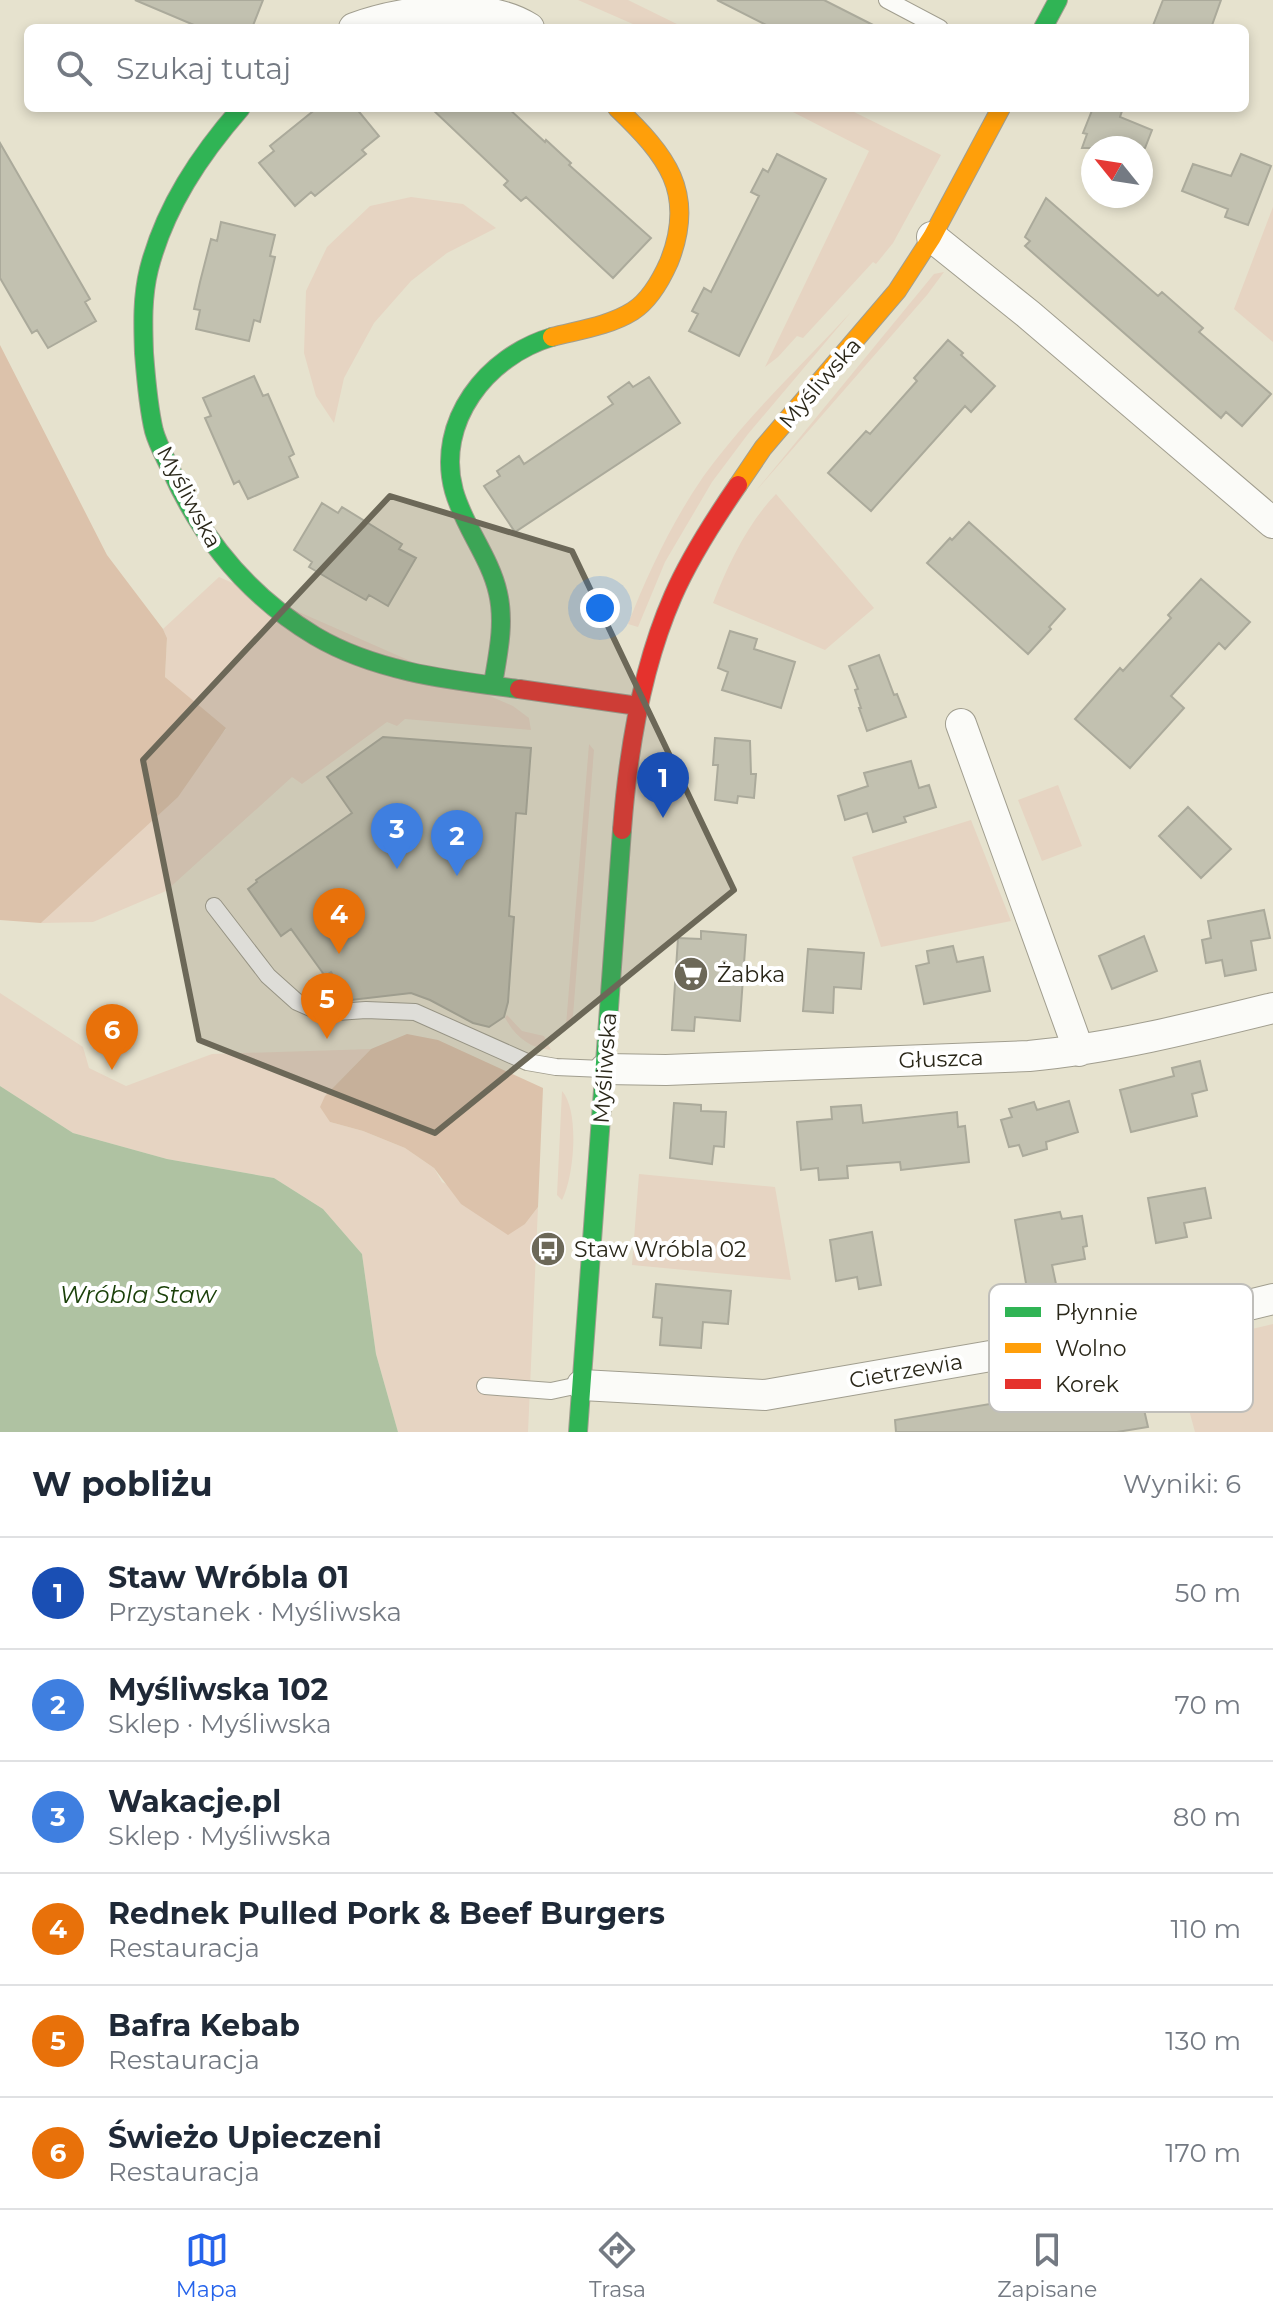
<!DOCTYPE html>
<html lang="pl">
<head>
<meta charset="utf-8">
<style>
  :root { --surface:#fff; --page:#f2f2f3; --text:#1f2937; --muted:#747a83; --line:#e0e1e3; --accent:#2563eb }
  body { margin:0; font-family:Montserrat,sans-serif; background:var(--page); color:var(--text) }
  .compass { position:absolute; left:1081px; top:136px; width:72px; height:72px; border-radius:50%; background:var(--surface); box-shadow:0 4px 12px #0003; rotate:300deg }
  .you { position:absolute; left:600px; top:608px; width:28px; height:28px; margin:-20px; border:6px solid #fff; border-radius:50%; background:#1a73e8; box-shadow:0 0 0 12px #1a73e833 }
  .badge { display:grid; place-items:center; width:52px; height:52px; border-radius:50%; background:var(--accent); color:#fff; font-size:26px; font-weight:700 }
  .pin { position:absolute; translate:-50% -66px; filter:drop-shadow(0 2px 4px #0008) }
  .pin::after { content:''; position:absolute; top:42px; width:28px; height:24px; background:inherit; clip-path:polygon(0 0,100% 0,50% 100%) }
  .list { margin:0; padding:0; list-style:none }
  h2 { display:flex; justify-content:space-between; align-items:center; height:104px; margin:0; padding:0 32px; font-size:34px }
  h2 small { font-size:26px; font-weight:400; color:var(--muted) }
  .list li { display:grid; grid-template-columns:52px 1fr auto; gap:24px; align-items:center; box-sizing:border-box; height:112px; padding:0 32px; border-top:2px solid var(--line) }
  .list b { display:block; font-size:30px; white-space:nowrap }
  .list p { margin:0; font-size:26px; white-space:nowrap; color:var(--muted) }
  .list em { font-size:26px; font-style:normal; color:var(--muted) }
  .icon { flex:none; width:44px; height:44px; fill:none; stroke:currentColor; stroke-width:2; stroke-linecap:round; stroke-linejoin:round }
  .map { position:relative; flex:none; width:1273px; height:1432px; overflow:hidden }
  .search { position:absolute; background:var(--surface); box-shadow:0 4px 12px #0003; left:24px; right:24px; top:24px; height:88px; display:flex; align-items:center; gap:20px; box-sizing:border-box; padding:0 28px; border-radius:12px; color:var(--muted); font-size:30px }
  .sheet { height:776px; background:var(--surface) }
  nav { display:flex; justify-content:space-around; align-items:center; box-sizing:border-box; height:112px; border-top:2px solid var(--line); background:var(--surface); font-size:22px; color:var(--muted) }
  nav a { display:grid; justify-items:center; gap:4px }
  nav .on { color:var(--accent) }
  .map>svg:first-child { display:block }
</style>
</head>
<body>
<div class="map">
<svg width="1273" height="1432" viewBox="0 0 1273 1432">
  <rect width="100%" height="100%" fill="#e6e2ce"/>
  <path fill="#e6d4c2" d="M 578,0 L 628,0 L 685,28 L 642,28 Z
    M 785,108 L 846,108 L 941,155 L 893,243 L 876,264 L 873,262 L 803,338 L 797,336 L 778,357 L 765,367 L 869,151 Z
    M 411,197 L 463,204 L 496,228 L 447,253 L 411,281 L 374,323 L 344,378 L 334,423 L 316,396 L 304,353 L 306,291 L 327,247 L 370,206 Z
    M 1273,207 L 1273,342 L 1234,309 Z
    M 944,272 L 927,295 L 755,492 L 934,274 Z
    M 851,312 L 748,434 L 712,482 L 665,562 L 638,627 L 628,624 C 648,573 672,522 703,477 C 746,417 801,366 851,312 Z
    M 776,494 L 874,608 L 825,650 L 713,603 C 728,565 747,524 776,494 Z
    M 219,577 L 513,706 L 529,718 L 531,730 L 405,719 L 397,726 L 387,722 L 302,784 L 292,777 L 166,891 L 93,922 L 41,923 L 105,863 L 226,729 L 165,677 L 167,638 L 163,629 Z
    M 589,744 L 594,750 L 573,1016 L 566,1025 Z
    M 1058,785 L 1082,846 L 1042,861 L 1018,800 Z
    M 971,820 L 1011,921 L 881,947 L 852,857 Z
    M 0,993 L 83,1047 L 89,1068 L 126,1086 L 212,1054 L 371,1049 L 325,1096 L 330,1122 L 363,1131 L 405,1148 L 434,1168 L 442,1182 L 525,1224 L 538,1207 L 528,1432 L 398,1432 L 376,1354 L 362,1254 L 323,1209 L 274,1178 L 167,1159 L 73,1133 L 0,1086 Z
    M 507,1015 L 522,1031 L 544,1036 L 551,1050 C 529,1048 516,1037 505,1018 Z
    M 562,1091 C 580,1111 574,1178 562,1200 L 557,1195 Z
    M 639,1174 L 775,1187 L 791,1280 L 632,1265 Z
    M 1273,1324 L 1273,1432 L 1195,1432 L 1172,1348 Z"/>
  <path fill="#dcc2ab" d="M 0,345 L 107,555 L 163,629 L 167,638 L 165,677 L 226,728 L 178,797 L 41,923 L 0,920 Z
    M 407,1034 L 438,1040 L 543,1088 L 538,1207 L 525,1224 L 508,1235 L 461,1204 L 434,1168 L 405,1148 L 363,1131 L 330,1122 L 320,1107 L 325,1096 L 371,1049 Z"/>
  <path fill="#afc2a2" d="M 0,1086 L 73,1133 L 167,1159 L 274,1178 L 323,1209 L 362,1254 L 376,1354 L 398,1432 L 0,1432 Z"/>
  <path fill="#c2c1b0" stroke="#abaa9b" stroke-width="2" d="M 135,0 L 263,0 L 252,28 L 201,28 Z
    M 717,0 L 824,0 L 879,28 L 772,28 Z
    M 1163,0 L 1221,0 L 1211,28 L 1152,28 Z
    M 317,108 L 356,108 L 379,136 L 362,150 L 366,154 L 315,196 L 311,192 L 295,206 L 259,163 L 274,151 L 270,146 Z
    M 431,108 L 508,108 L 545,142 L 546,140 L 571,163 L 569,165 L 651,238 L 613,278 L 526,197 L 521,201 L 504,185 L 508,181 Z
    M 1093,108 L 1123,108 L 1120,117 L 1152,130 L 1145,148 L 1082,148 L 1087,134 L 1083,133 Z
    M 0,143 L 90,299 L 85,302 L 96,321 L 48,348 L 37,330 L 32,333 L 0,278 Z
    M 777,154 L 826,179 L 739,356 L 689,331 L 698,314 L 692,311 L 704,288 L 711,292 L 759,196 L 751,192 L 763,169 L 768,172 Z
    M 1241,154 L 1271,166 L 1248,225 L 1225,217 L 1228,209 L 1182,191 L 1193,164 L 1231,176 Z
    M 1046,198 L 1158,296 L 1162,292 L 1203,328 L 1199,332 L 1271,394 L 1242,426 L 1226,412 L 1221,418 L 1025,246 L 1030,241 L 1025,237 Z
    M 221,222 L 275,235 L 270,256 L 275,257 L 260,322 L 254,320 L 249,341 L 196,329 L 200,310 L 194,309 L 200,282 L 211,239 L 217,241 Z
    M 948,340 L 963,353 L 961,355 L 995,386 L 971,412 L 965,406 L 871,511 L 828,473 L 866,431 L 870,434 L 917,381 L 914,378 Z
    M 254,376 L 263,396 L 268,394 L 294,454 L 289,457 L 298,477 L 248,499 L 239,481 L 234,484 L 205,418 L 211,416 L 203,398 Z
    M 649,377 L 680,423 L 515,532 L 484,486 L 500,476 L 497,471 L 519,456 L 524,464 L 613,404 L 608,397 L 629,382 L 633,387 Z
    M 322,503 L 338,513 L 342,507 L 402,544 L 399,549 L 416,558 L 388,606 L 369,595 L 366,600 L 336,583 L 309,567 L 312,562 L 294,550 Z
    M 969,522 L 1065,609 L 1049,627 L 1051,629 L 1028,654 L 927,563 L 950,538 L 952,540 Z
    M 1201,579 L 1250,622 L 1225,649 L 1219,643 L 1171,696 L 1184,708 L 1130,768 L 1075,719 L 1120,668 L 1123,671 L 1171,618 L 1168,615 Z
    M 730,631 L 757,639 L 754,649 L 795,662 L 781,708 L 722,690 L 728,672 L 718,668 Z
    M 879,655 L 894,695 L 897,694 L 906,717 L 867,731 L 859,708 L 861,708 L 855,690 L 858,689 L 849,666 Z
    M 383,737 L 531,748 L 526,814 L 516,813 L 509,916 L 514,917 L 508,1002 L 504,1017 L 489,1027 L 473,1023 L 430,1000 L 411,993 L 351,1000 L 331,972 L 325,976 L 291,929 L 281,936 L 248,889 L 257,882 L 256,880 L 352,813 L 327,777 Z
    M 715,738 L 750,741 L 751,774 L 756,774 L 754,798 L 738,796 L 737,803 L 715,800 L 718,765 L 713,765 Z
    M 911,761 L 919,788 L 929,785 L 936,807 L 904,817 L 906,822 L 873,832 L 867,813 L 845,820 L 838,796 L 868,786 L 864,773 Z
    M 1188,807 L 1231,849 L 1201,878 L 1159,836 Z
    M 1264,910 L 1270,938 L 1251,941 L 1256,970 L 1225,976 L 1222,960 L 1206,963 L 1202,940 L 1211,938 L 1208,921 Z
    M 701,931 L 746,935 L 740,1021 L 695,1017 L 694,1031 L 672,1030 L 678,938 L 701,939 Z
    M 1144,936 L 1157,971 L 1112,989 L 1099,956 Z
    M 953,946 L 957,962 L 983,957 L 990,991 L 924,1004 L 916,966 L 929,963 L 927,951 Z
    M 808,949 L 864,953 L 861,989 L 834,987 L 833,1013 L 803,1011 Z
    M 1200,1061 L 1207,1090 L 1192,1094 L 1197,1116 L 1131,1132 L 1120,1090 L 1174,1076 L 1172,1068 Z
    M 1069,1101 L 1078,1132 L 1046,1142 L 1047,1149 L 1023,1156 L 1019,1145 L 1009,1147 L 1001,1120 L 1012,1117 L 1009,1109 L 1034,1102 L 1037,1110 Z
    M 674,1103 L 701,1105 L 701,1111 L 726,1112 L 724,1147 L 714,1146 L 712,1164 L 670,1158 Z
    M 861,1105 L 863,1123 L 957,1112 L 958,1127 L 965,1126 L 969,1162 L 901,1170 L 900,1162 L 847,1166 L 848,1178 L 819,1180 L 818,1168 L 801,1170 L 797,1122 L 832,1119 L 831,1107 Z
    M 1205,1188 L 1211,1218 L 1184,1223 L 1187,1237 L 1156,1243 L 1148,1198 Z
    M 1060,1212 L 1062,1219 L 1082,1216 L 1087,1246 L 1083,1247 L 1085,1259 L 1052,1265 L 1056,1284 L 1027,1289 L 1015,1220 Z
    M 872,1232 L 881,1285 L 859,1289 L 857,1277 L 836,1281 L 830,1240 Z
    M 656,1284 L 731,1291 L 728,1324 L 703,1322 L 701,1348 L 660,1345 L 662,1318 L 653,1317 Z
    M 1137,1379 L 1148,1427 L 1117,1432 L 896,1432 L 895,1420 Z"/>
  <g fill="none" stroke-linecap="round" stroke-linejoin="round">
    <g stroke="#a19e8f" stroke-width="18">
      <path id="lane" d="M 887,0 L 940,28
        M 214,906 L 268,976 L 297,1002 L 322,1013 L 366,1010 L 415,1012 L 527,1062 L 556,1067 L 603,1069
        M 485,1386 L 551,1391 L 579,1385"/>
    </g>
    <g stroke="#a19e8f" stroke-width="32">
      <path id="street" d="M 354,28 C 404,10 485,0 529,28
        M 932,237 L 1028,314 L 1273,523
        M 961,724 L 1079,1051
        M 605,1069 L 666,1070 L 1029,1056 C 1112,1048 1192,1028 1273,1008
        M 582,1385 L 765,1395 L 1159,1327 L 1273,1299"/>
    </g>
    <g stroke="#a19e8f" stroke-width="20">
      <path id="fast" d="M 1043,28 L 1058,0
        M 241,108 C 200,155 165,207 149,269 C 142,297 143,325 144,353 C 146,379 148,406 154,431 C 158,445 165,457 171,470 C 202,539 250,597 315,636 C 376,672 450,680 519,689
        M 493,684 C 498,654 505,623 498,593 C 490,557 464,527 454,491 C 435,422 487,356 552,337
        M 578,1432 L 622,830"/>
    </g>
    <g stroke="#a19e8f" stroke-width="20">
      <path id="slow" d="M 552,337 C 579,330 609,326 633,311 C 650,300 661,280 669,262 C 697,192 666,155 617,108
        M 738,485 L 763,448 L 897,291 L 932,237 L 1001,108"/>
    </g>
    <g stroke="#a19e8f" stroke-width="20">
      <path id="jam" d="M 519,689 L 638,706
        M 622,830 C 628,751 641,669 673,596 C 690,557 714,520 738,485"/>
    </g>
    <use href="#lane" stroke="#fbfbf8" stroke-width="16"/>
    <use href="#street" stroke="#fbfbf8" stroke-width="30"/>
    <use href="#fast" stroke="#30b455" stroke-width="18"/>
    <use href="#slow" stroke="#ff9f0a" stroke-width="18"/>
    <use href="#jam" stroke="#e5322d" stroke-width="18"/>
  </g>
  <path fill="#6c6858" fill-opacity="0.2" stroke="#6c6858" stroke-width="6" stroke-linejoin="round" d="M 390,496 L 572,551 L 734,890 L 435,1133 L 199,1040 L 143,760 Z"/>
  <defs>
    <g id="supermarket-disc" transform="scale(1.8)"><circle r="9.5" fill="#6c6858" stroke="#fff"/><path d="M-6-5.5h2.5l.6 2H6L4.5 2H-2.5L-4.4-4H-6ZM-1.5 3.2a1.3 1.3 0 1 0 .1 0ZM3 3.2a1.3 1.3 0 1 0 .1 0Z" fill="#fff"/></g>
    <g id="bus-disc" transform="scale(1.8)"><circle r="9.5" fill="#6c6858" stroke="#fff"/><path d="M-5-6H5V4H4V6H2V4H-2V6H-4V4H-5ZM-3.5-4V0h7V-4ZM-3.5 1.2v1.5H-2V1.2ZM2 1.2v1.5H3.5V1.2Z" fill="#fff"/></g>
  </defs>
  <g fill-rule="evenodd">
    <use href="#supermarket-disc" x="691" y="974"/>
    <use href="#bus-disc" x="548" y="1249"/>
  </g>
  <g text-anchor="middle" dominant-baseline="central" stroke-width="8" stroke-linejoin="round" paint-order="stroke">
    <g font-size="22" fill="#2a2719" stroke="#fff">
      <text transform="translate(820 383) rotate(-49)">Myśliwska</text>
      <text transform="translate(189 497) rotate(62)">Myśliwska</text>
      <text transform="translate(941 1059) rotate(-2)">Głuszca</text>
      <text transform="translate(605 1068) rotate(-86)">Myśliwska</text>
      <text transform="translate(906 1371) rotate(-10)">Cietrzewia</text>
    </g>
    <g font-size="22" fill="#2a2719" stroke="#fff" text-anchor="start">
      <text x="717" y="974">Żabka</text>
      <text x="574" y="1249">Staw Wróbla 02</text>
    </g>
    <g font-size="24" font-style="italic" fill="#1a4009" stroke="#fff">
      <text x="138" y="1294">Wróbla Staw</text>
    </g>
  </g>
  <rect x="989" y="1284" width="264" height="128" rx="12" fill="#fff" stroke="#bfbeba" stroke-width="2"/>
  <rect x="1005" y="1307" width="36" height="10" fill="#30b455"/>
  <rect x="1005" y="1343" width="36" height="10" fill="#ff9f0a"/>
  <rect x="1005" y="1379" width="36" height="10" fill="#e5322d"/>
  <g font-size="22" fill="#2a2719">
    <text x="1055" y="1320">Płynnie</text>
    <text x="1055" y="1356">Wolno</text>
    <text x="1055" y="1392">Korek</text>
  </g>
</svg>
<svg class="compass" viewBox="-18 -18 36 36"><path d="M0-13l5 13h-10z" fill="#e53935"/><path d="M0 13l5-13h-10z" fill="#747a83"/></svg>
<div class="you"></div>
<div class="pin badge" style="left:663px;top:818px;background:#1a4fb4">1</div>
<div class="pin badge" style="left:457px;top:876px;background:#3f7fe0">2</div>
<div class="pin badge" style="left:397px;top:869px;background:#3f7fe0">3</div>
<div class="pin badge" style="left:339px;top:954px;background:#e8710a">4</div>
<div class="pin badge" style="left:327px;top:1039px;background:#e8710a">5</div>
<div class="pin badge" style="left:112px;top:1070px;background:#e8710a">6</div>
<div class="search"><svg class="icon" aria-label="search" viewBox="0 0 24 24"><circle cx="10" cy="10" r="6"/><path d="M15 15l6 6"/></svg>Szukaj tutaj</div>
</div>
<section class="sheet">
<h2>W pobliżu<small>Wyniki: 6</small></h2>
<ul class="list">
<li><span class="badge" style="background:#1a4fb4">1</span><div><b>Staw Wróbla 01</b><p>Przystanek · Myśliwska</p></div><em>50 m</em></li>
<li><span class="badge" style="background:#3f7fe0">2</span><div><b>Myśliwska 102</b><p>Sklep · Myśliwska</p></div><em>70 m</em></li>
<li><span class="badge" style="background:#3f7fe0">3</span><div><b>Wakacje.pl</b><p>Sklep · Myśliwska</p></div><em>80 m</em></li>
<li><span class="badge" style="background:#e8710a">4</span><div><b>Rednek Pulled Pork &amp; Beef Burgers</b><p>Restauracja</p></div><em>110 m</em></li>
<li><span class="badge" style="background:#e8710a">5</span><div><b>Bafra Kebab</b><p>Restauracja</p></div><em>130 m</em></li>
<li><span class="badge" style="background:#e8710a">6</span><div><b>Świeżo Upieczeni</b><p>Restauracja</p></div><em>170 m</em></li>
</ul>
</section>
<nav>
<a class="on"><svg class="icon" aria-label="map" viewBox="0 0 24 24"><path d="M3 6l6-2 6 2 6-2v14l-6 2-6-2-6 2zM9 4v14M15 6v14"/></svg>Mapa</a>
<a><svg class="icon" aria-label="directions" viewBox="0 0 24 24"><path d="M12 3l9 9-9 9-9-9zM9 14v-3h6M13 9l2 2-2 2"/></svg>Trasa</a>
<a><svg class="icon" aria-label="saved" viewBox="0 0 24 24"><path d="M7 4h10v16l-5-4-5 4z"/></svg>Zapisane</a>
</nav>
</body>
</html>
